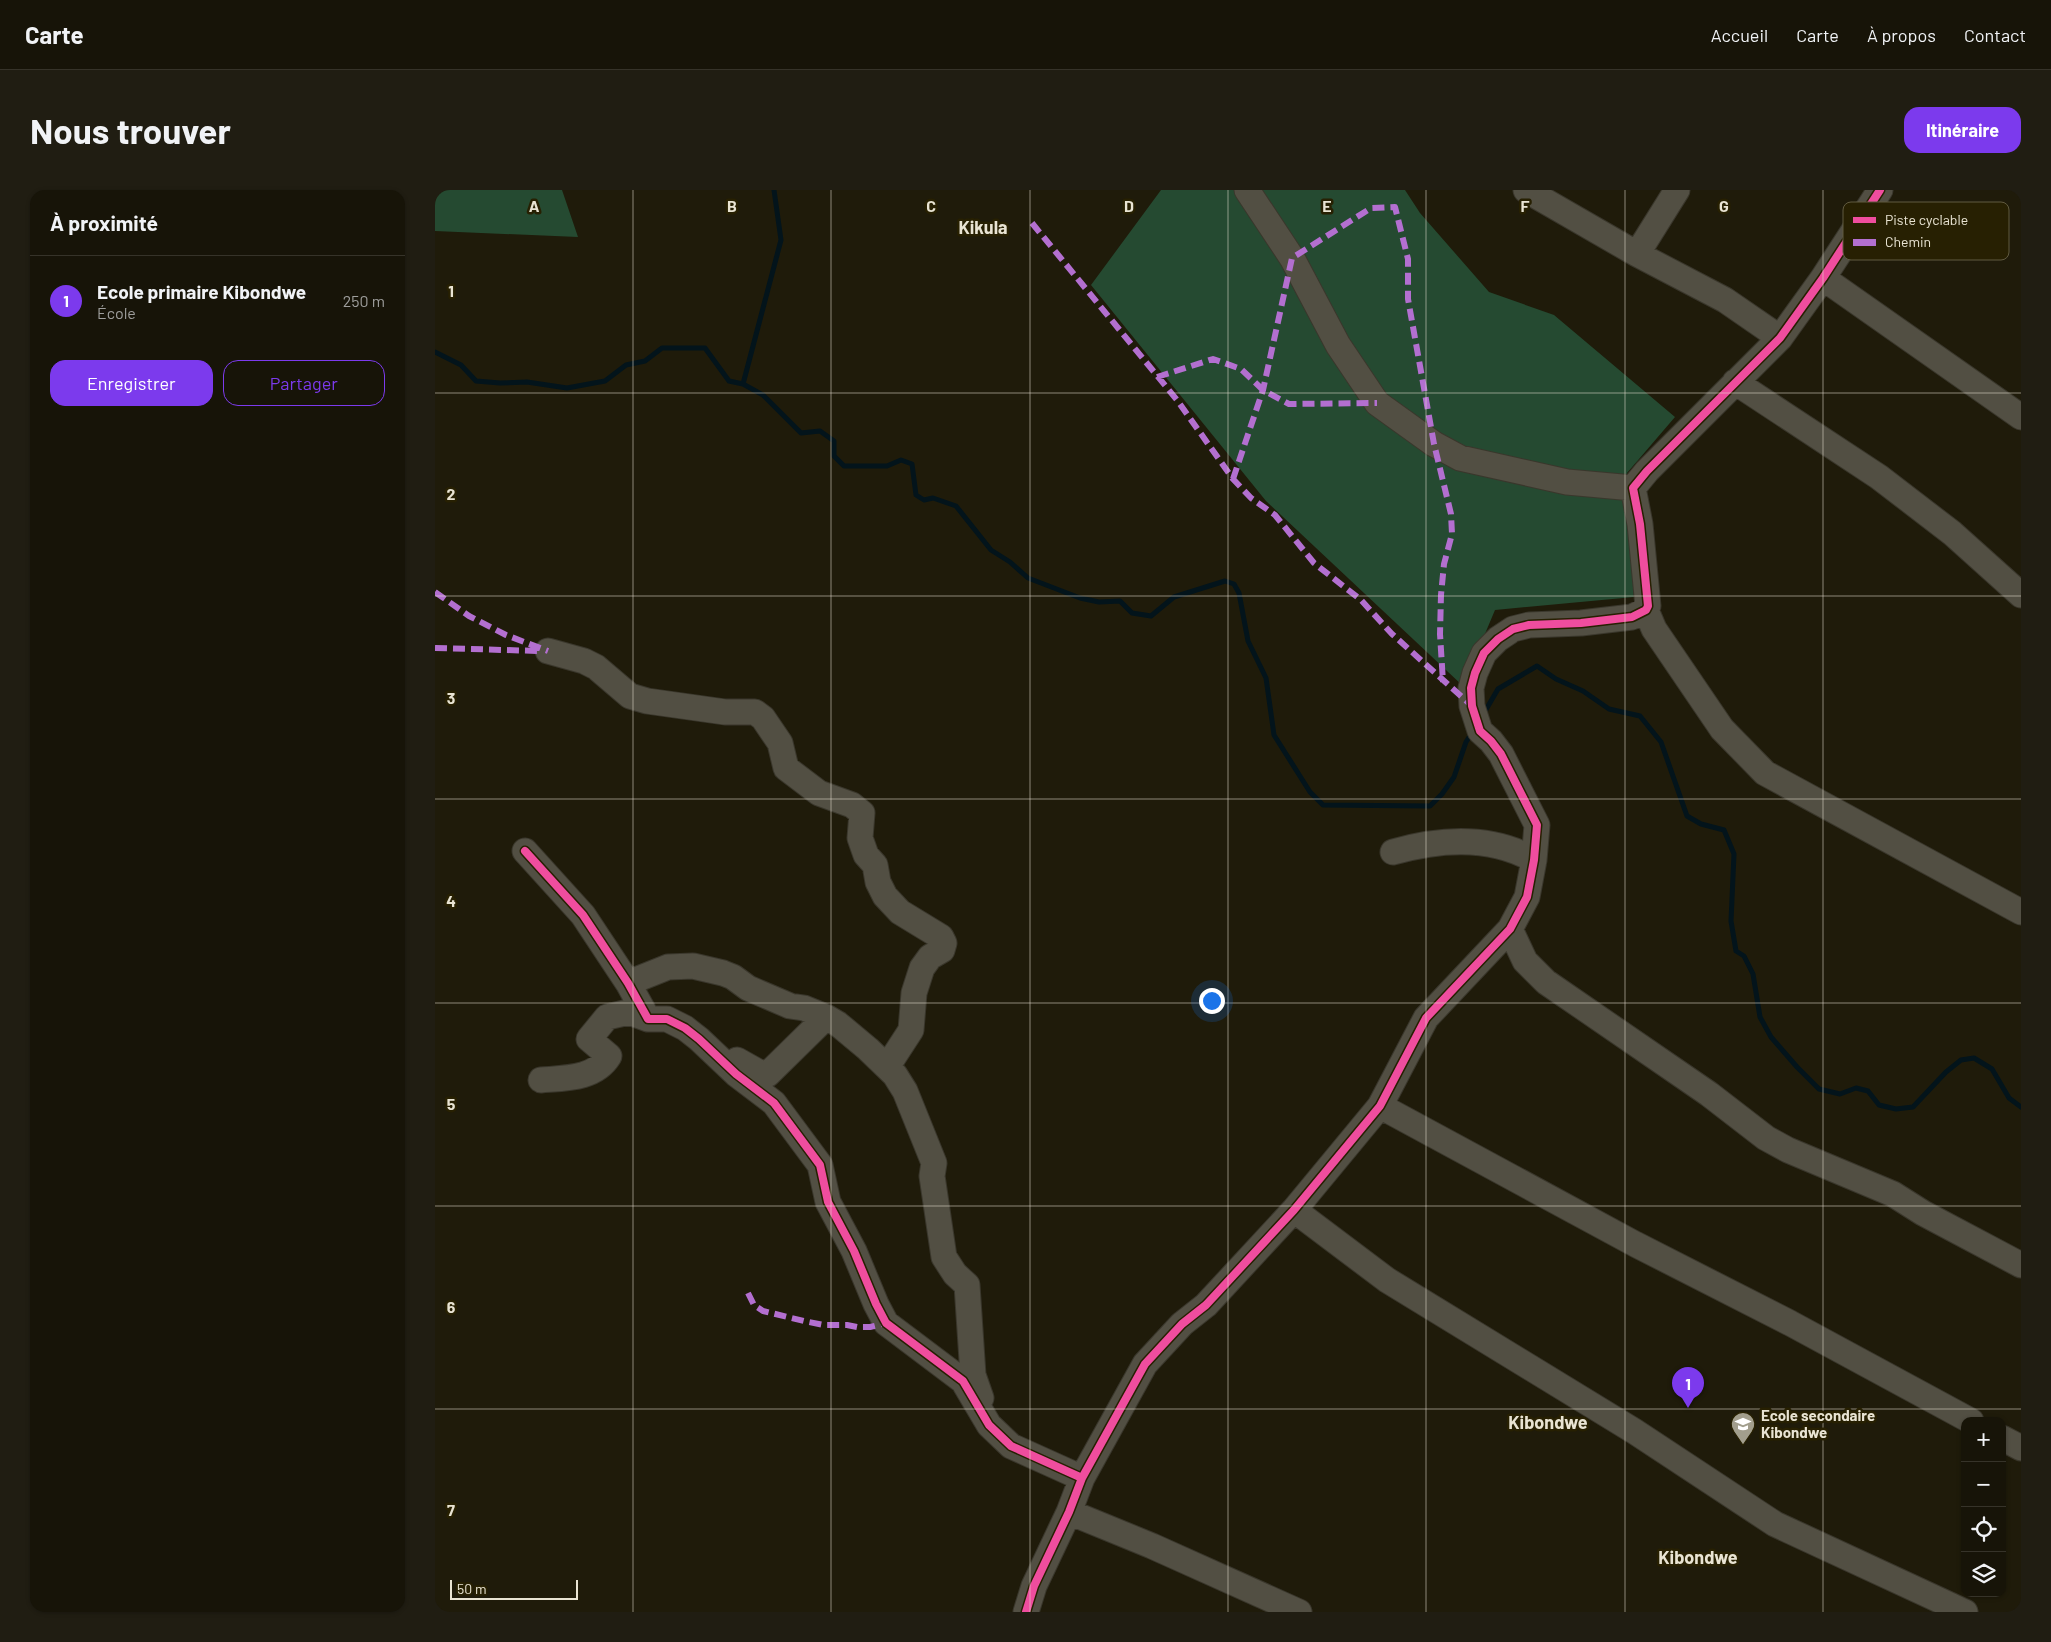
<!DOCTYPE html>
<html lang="fr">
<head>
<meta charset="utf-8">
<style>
  :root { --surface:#171408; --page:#201d12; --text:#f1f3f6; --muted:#9e9e9c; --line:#363329; --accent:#7c3aed }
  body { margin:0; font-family:Barlow,sans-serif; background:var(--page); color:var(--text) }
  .controls { position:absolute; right:15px; bottom:15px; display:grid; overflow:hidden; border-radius:10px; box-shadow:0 1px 4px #0004 }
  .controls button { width:45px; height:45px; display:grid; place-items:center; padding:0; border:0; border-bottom:1px solid var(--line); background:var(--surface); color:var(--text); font:25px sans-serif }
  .scale { position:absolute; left:15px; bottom:12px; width:128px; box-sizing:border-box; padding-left:5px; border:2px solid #e9e4d3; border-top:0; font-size:14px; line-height:18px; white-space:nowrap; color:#e9e4d3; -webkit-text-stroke:4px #272002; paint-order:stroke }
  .you { position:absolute; left:776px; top:810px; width:18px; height:18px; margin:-12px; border:4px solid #fff; border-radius:50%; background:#1a73e8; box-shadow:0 0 0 8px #1a73e833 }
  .badge { display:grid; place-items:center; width:32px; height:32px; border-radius:50%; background:var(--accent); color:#fff; font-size:16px; font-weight:700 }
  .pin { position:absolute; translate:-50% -41px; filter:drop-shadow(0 1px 2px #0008) }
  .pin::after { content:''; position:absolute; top:26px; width:18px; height:15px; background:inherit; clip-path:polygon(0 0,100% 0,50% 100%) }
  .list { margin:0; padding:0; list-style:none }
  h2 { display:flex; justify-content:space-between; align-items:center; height:65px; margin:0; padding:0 20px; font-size:21px }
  h2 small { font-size:16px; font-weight:400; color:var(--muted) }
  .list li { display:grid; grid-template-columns:32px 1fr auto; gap:15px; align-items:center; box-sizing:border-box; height:90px; padding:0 20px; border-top:1px solid var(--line) }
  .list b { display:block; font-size:19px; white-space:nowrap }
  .list p { margin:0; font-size:16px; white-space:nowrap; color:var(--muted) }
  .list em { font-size:16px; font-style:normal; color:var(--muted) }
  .actions { display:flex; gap:10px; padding:15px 20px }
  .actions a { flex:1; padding:11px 0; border:1px solid var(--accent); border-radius:15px; text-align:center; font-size:18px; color:var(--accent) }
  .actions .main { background:var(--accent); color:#fff }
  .icon { flex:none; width:28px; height:28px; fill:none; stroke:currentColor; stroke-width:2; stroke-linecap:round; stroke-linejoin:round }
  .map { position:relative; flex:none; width:1586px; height:1422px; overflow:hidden; border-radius:15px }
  header { display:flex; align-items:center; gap:30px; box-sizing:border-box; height:70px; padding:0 25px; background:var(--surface); border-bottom:1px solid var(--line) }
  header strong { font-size:24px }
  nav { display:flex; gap:28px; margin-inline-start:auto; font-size:18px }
  .intro { display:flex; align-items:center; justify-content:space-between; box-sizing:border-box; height:120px; padding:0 30px }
  h1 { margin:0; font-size:35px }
  .button { padding:12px 22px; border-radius:15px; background:var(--accent); color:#fff; font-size:18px; font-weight:700 }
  main { display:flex; gap:30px; padding:0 30px }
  aside { flex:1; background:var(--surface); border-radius:15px; box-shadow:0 1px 4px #0004 }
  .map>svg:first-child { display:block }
</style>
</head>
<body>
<header>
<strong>Carte</strong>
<nav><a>Accueil</a><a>Carte</a><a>À propos</a><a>Contact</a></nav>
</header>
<div class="intro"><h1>Nous trouver</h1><a class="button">Itinéraire</a></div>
<main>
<aside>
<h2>À proximité<small></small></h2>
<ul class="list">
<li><span class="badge">1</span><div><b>Ecole primaire Kibondwe</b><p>École</p></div><em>250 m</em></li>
</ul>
<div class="actions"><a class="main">Enregistrer</a><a>Partager</a></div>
</aside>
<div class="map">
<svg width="1586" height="1422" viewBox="0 0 1586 1422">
  <rect width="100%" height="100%" fill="#1f1b0a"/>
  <path fill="#254a31" d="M 0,0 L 127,0 L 143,47 L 0,41 Z
    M 726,0 L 970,0 L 985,23 L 1054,102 L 1119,125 L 1240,227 L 1192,283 L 1199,407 L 1060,420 L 1028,496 L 831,311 L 656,95 Z"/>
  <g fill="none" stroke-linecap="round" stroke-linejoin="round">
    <path stroke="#03141b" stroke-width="5" d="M 0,162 L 26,175 L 41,191 L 65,193 L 92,192 L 132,198 L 170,191 L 191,175 L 210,171 L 227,158 L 270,158 L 294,191 L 308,194 L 328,205 L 366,243 L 385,241 L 399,251 L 399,266 L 409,276 L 452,276 L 466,270 L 477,274 L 481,305 L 489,310 L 498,308 L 521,316 L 556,360 L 575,372 L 593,388 L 645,408 L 664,412 L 685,411 L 697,423 L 716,426 L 739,407 L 790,391 L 799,394 L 804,403 L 813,451 L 831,488 L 839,545 L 875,602 L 888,615 L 995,616 L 1007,604 L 1019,587 L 1031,552 L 1038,541
      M 308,194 L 346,50 L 339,0
      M 1049,523 L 1063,499 L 1102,476 L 1121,489 L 1148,501 L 1174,519 L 1205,526 L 1226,552 L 1252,626 L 1266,634 L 1289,640 L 1299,664 L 1296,731 L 1301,761 L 1309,766 L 1318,784 L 1325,827 L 1336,847 L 1362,877 L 1384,899 L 1405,904 L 1421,898 L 1433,901 L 1444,915 L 1461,919 L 1478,917 L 1511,882 L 1526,870 L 1539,868 L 1557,879 L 1574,908 L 1586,917"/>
    <g stroke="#3a372c" stroke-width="27">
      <path id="minor" d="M 812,0 L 857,68 L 903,155 L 942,213 L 999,254 L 1025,268 L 1132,292 L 1198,298
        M 1091,0 L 1202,64 L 1290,110 L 1345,148
        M 1202,64 L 1242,0
        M 1388,88 L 1586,227
        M 1300,192 L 1444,287 L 1517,343 L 1586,405
        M 1211,420 L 1219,439 L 1287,539 L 1330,583 L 1586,722
        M 113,461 L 149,471 L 161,477 L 195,506 L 212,511 L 290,522 L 320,522 L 328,528 L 345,553 L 351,578 L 384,603 L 417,615 L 427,623 L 425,648 L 431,665 L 440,675 L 443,692 L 450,706 L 465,722 L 506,747 L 509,753 L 507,760 L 495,767 L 487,778 L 479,803 L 476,840 L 452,877
        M 90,661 L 148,725 L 193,793 L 213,829 L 232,829 L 250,838 L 264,849 L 301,884 L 339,913 L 385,975 L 393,1012 L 419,1061 L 441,1114 L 451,1133 L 528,1191 L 554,1235 L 576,1256 L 647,1288
        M 958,662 C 1004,649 1056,645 1099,670
        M 1075,739 L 1090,771 L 1111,792 L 1274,904 L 1331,948 L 1353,960 L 1458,1004 L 1488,1023 L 1586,1075
        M 193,793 L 233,777 L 258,776 L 288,783 L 298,787 L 313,798 L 355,816 L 369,818 L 391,827 L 403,834 L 433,859 L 460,885 L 470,901 L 499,973 L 497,986 L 509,1067 L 520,1084 L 532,1095 L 538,1185 L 546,1208
        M 302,870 L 327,884 L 333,884 L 391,827
        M 106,890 C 130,888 160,889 174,866 L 154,849 L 172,827 L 194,822 L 213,829
        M 945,916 L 1200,1054 L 1355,1133 L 1536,1231
        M 859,1020 L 952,1090 L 1199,1241 L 1340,1334 L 1530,1422
        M 1567,1248 L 1586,1258
        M 634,1322 L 717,1356 L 864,1422
        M 591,1422 L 599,1396 L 634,1322 L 647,1288 L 710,1174 L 747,1134 L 771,1115 L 859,1020 L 945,916 L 991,828 L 1075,739 L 1092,707 L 1099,670 L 1102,635 L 1066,564 L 1056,551 L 1045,541 L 1037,516 L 1036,498 L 1040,483 L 1049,463 L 1063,449 L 1078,439 L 1094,435 L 1146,433 L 1197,427 L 1211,420 L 1213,416 L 1205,334 L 1198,298 L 1212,281 L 1345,148 L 1388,88 L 1445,0"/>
    </g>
    <use href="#minor" stroke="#524f43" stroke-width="25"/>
    <path stroke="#b36fd0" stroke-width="6" stroke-dasharray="12 6" stroke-linecap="butt" d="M 597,33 L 742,210 L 798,289 L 816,308 L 840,325 L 879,373 L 926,410 L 957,444 L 1037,516
      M 722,187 L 778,169 L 806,179 L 828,200 L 854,214 L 942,213
      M 798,289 L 828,200 L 857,68 L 936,18 L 960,17 L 973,69 L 973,109 L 999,254 L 1016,324 L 1017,344 L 1009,374 L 1006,405 L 1005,444 L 1008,492
      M 0,402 L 34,426 L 71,445 L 113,461
      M 0,458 L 105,461
      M 313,1103 L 319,1115 L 328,1121 L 369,1131 L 389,1135 L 412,1135 L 422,1137 L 435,1137 L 451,1133"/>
    <g stroke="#272002" stroke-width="11">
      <path id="cycleway" d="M 90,661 L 148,725 L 193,793 L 213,829 L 232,829 L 250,838 L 264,849 L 301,884 L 339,913 L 385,975 L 393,1012 L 419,1061 L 441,1114 L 451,1133 L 528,1191 L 554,1235 L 576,1256 L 647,1288
        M 591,1422 L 599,1396 L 634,1322 L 647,1288 L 710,1174 L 747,1134 L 771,1115 L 859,1020 L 945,916 L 991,828 L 1075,739 L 1092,707 L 1099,670 L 1102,635 L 1066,564 L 1056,551 L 1045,541 L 1037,516 L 1036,498 L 1040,483 L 1049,463 L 1063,449 L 1078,439 L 1094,435 L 1146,433 L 1197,427 L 1211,420 L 1213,416 L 1205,334 L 1198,298 L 1212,281 L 1345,148 L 1388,88 L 1445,0"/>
    </g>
    <use href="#cycleway" stroke="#ef4d9e" stroke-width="8"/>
  </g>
  <path fill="none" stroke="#e9e4d3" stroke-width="1" stroke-opacity="0.55" d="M 198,0 L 198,1422M 396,0 L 396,1422M 595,0 L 595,1422M 793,0 L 793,1422M 991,0 L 991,1422M 1190,0 L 1190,1422M 1388,0 L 1388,1422M 0,203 L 1586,203M 0,406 L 1586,406M 0,609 L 1586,609M 0,813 L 1586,813M 0,1016 L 1586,1016M 0,1219 L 1586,1219"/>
  <defs>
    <g id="school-pin" transform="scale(1.25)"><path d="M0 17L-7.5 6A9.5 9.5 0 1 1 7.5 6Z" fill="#a29e8d" stroke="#272002"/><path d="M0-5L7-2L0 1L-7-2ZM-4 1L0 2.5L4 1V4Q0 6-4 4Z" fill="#fff"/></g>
  </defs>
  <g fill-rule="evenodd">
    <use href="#school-pin" x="1308" y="1234"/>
  </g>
  <g text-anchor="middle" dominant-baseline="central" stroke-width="5" stroke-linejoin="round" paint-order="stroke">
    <g font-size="15" font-weight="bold" fill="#e9e4d3" stroke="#272002" text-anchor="start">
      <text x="1326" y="1225">Ecole secondaire<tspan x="1326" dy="17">Kibondwe</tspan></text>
    </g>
    <g font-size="18" font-weight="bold" fill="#e9e4d3" stroke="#272002">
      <text x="548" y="37">Kikula</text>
      <text x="1113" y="1232">Kibondwe</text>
      <text x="1263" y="1367">Kibondwe</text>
    </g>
  </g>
  <rect x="1408" y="12" width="166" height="58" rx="8" fill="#272002" stroke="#615b41" stroke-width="1"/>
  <rect x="1418" y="27" width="23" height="6" fill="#ef4d9e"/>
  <rect x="1418" y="49" width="23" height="7" fill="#b36fd0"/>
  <g font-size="14" fill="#e9e4d3">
    <text x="1450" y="35">Piste cyclable</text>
    <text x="1450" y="57">Chemin</text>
  </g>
  <g font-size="16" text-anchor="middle" font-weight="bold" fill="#e9e4d3" stroke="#272002" stroke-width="5" stroke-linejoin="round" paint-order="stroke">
    <text x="99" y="22">A</text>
    <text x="297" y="22">B</text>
    <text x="496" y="22">C</text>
    <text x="694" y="22">D</text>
    <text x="892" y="22">E</text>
    <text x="1090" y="22">F</text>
    <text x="1289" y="22">G</text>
    <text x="16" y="107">1</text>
    <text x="16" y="310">2</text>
    <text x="16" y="514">3</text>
    <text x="16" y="717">4</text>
    <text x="16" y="920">5</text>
    <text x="16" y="1123">6</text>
    <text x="16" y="1326">7</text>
  </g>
</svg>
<div class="controls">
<button>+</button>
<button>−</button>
<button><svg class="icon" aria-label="locate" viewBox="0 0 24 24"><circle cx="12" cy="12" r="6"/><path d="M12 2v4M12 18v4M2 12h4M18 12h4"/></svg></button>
<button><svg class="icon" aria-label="layers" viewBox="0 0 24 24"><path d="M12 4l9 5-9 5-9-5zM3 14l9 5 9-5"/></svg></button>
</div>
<div class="scale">50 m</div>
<div class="you"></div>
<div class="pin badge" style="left:1253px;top:1218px">1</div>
</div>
</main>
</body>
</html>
